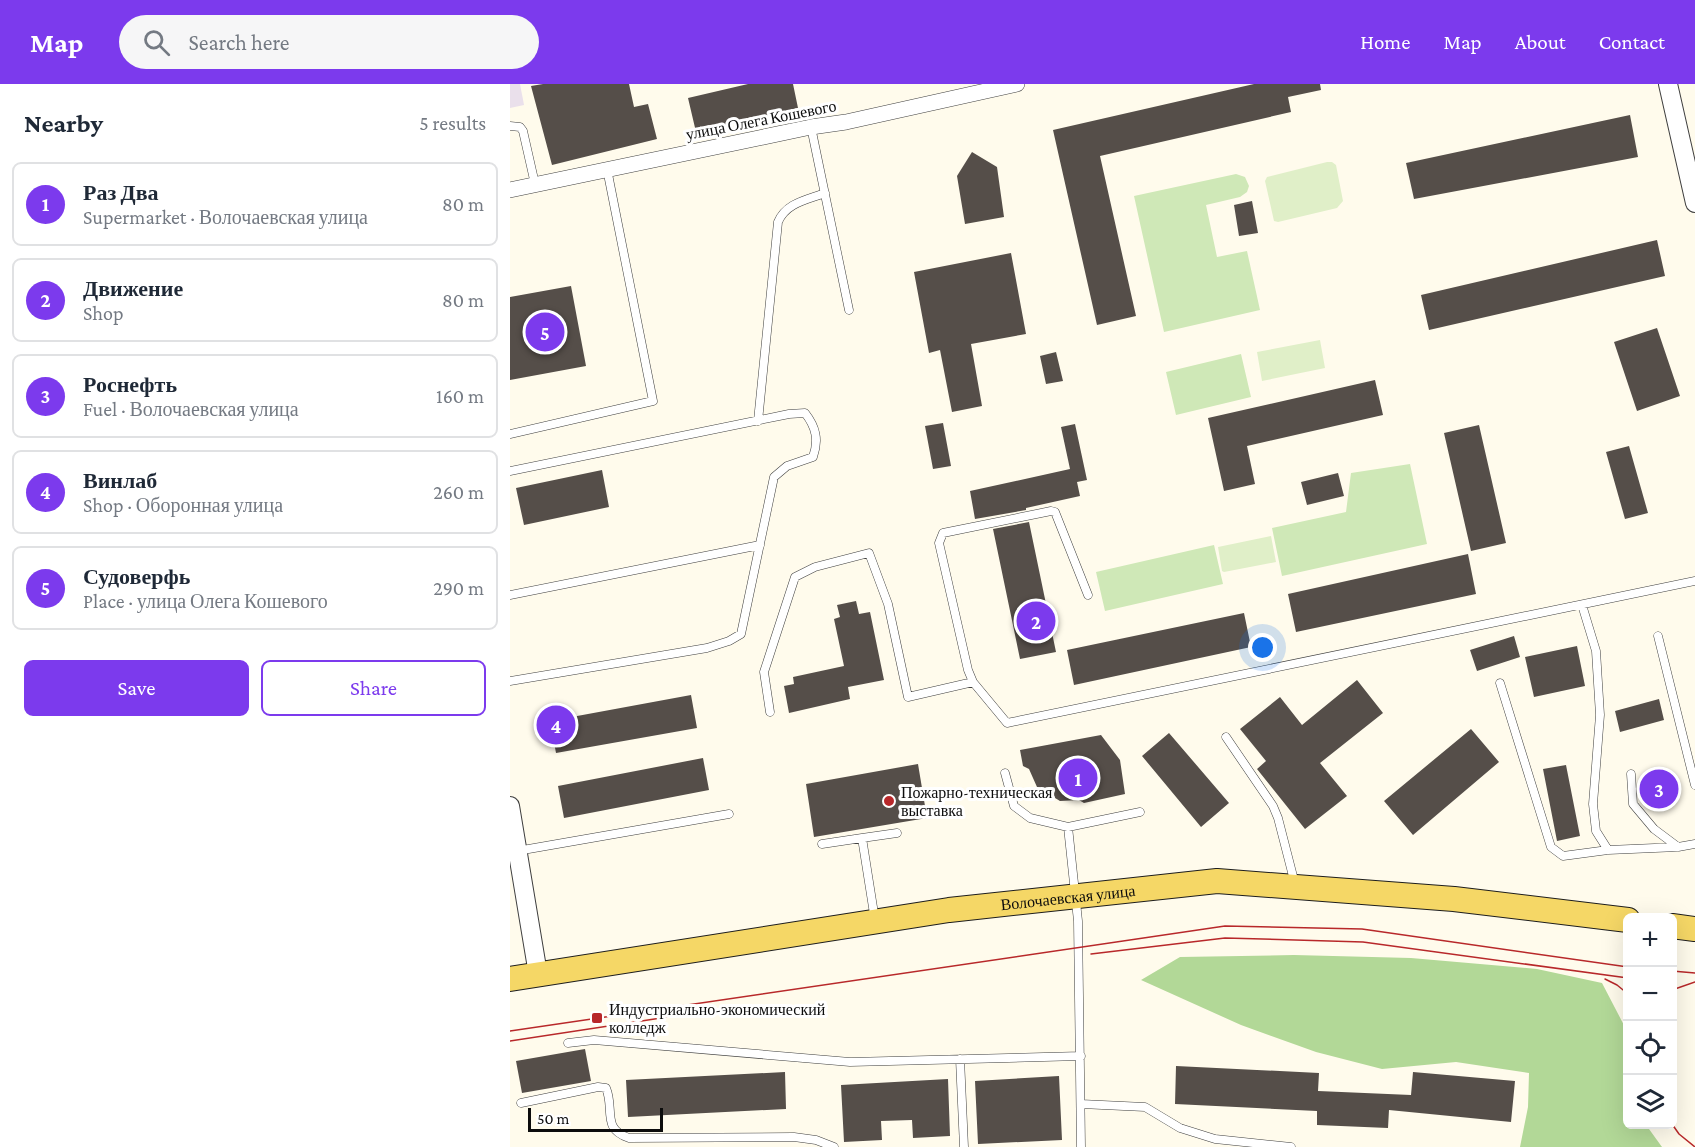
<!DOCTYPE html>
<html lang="en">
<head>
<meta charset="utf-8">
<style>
  :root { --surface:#fff; --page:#f6f6f7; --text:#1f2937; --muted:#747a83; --line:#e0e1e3; --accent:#7c3aed }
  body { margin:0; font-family:"Crimson Pro",serif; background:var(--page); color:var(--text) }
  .controls { position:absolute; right:18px; bottom:18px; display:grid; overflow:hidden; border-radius:9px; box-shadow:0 6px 24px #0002 }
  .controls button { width:54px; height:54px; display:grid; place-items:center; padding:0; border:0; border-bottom:2px solid var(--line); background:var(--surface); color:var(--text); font:30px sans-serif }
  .scale { position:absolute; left:18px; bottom:15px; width:135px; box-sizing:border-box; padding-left:6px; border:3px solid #0c0c0c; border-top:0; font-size:16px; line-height:21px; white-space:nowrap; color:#0c0c0c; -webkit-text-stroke:4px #fff; paint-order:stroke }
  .you { position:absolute; left:753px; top:564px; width:21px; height:21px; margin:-15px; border:4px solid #fff; border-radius:50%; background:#1a73e8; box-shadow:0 0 0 9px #1a73e833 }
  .badge { display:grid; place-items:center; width:39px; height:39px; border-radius:50%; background:var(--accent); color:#fff; font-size:20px; font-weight:700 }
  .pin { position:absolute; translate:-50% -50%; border:3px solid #fff; box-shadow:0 2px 6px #0006 }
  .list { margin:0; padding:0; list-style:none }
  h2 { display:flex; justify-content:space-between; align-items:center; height:78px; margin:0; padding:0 24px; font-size:26px }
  h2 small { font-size:20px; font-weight:400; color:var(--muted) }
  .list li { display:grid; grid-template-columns:39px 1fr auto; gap:18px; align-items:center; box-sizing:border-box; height:84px; margin:0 12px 12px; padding:0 12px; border:2px solid var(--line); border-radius:9px }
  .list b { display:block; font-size:22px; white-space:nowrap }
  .list p { margin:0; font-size:20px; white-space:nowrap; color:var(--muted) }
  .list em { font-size:20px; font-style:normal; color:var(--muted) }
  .actions { display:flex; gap:12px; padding:18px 24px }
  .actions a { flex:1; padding:14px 0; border:2px solid var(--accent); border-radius:9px; text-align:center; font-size:21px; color:var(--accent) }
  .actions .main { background:var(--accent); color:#fff }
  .icon { flex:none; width:33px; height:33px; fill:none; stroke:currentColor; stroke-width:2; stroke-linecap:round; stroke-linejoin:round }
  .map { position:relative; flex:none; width:1185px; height:1063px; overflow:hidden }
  header { display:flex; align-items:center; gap:36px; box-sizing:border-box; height:84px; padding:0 30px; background:var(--accent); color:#fff }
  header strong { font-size:28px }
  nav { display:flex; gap:33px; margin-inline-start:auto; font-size:21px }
  .search { width:420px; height:54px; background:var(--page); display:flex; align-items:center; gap:15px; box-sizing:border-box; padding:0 21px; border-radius:33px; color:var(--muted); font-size:22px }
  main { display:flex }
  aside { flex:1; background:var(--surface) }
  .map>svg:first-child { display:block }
</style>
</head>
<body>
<header>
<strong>Map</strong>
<div class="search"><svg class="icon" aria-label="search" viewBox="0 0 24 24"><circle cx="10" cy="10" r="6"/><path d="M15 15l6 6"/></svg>Search here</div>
<nav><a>Home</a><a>Map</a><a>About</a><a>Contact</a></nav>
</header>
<main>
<aside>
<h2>Nearby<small>5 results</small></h2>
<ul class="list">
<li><span class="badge">1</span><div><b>Раз Два</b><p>Supermarket · Волочаевская улица</p></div><em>80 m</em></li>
<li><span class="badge">2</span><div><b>Движение</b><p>Shop</p></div><em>80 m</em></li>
<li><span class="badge">3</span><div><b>Роснефть</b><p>Fuel · Волочаевская улица</p></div><em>160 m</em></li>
<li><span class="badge">4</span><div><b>Винлаб</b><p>Shop · Оборонная улица</p></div><em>260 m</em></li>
<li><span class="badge">5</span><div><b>Судоверфь</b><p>Place · улица Олега Кошевого</p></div><em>290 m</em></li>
</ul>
<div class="actions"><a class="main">Save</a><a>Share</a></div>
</aside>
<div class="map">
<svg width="1185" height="1063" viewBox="0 0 1185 1063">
  <rect width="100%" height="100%" fill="#fffbec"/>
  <path fill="#eae0eb" d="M 0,0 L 10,0 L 14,21 L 0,24 Z"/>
  <path fill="#cfe8b7" d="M 726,90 L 735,93 L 739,102 L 737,108 L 730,113 L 696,121 L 707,173 L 737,167 L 750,226 L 654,248 L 624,112 Z
    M 731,270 L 741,313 L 666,331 L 656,288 Z
    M 900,380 L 917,460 L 772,492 L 762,444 L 836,428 L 841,389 Z
    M 704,461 L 713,500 L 595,527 L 586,488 Z"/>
  <path fill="#b2d897" d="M 784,871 L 901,874 L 1027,885 L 1092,899 L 1117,947 L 1118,1040 L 1138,1041 L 1139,1045 L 1152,1063 L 1010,1063 L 1018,1023 L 1019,989 L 946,978 L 872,985 L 806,968 L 731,941 L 631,896 L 670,873 Z"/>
  <path fill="#e0efc8" d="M 817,78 L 822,78 L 826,81 L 833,117 L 827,124 L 768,138 L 764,137 L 755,97 L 757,93 Z
    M 810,256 L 815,284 L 752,297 L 747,268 Z
    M 761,452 L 766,478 L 714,488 L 712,487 L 708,463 Z"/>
  <path fill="#554e49" d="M 33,0 L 119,0 L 124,23 L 138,20 L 147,55 L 42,81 L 21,2 Z
    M 238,0 L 283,0 L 288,24 L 186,48 L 178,14 Z
    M 744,0 L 810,0 L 811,6 L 778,13 L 781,28 L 590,72 L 626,232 L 587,241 L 543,46 Z
    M 1120,31 L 1128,73 L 904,115 L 896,79 Z
    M 462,68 L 487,83 L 494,133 L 455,140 L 447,92 Z
    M 742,117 L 748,149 L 729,152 L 724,121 Z
    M 1147,156 L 1155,192 L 919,246 L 911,211 Z
    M 501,169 L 516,250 L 461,260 L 472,322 L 442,328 L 430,266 L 419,269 L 404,188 Z
    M 61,202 L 76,282 L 0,296 L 0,213 Z
    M 1147,244 L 1170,312 L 1127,327 L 1104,258 Z
    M 546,268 L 553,297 L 536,300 L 530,272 Z
    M 865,296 L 873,331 L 737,362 L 745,400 L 714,407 L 698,334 Z
    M 433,339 L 441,382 L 423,385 L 415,342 Z
    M 565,340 L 577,396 L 567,398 L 570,412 L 516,424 L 516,426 L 465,435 L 460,407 L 560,385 L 551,343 Z
    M 969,341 L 996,459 L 961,467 L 934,349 Z
    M 1119,362 L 1138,429 L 1115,435 L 1096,368 Z
    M 92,386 L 99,423 L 14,441 L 6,404 Z
    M 828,389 L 834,412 L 797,421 L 791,398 Z
    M 519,438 L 546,568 L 510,575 L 483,445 Z
    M 958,470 L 966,510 L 786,548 L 778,510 Z
    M 346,517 L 349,530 L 360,528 L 374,596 L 338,603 L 340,615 L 279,629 L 274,602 L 284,600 L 283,593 L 334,582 L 324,535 L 330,533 L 327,521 Z
    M 734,529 L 741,563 L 564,601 L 557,566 Z
    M 1004,552 L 1010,573 L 967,587 L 960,566 Z
    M 1067,562 L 1075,602 L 1024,613 L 1015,573 Z
    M 847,596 L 873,629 L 810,679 L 837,712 L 795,745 L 747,685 L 756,677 L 730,645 L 770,613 L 792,641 Z
    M 181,611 L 187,644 L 46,669 L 40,637 Z
    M 1149,615 L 1154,636 L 1110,648 L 1105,627 Z
    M 961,645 L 989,678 L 903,751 L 874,717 Z
    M 659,649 L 719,719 L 691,743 L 632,672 Z
    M 591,651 L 610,676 L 615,710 L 574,719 L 569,716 L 550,717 L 527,703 L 519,685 L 513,682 L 510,666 Z
    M 193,674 L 199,706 L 54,734 L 48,702 Z
    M 408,680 L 417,734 L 304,753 L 296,700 Z
    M 1056,681 L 1070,752 L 1047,757 L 1033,685 Z
    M 1154,690 L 1159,712 L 1142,716 L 1137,694 Z
    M 75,965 L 81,997 L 12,1009 L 6,977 Z
    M 666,982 L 809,989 L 808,1007 L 901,1011 L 903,988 L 1005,997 L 1001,1038 L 879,1026 L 878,1044 L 807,1041 L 807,1027 L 665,1020 Z
    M 275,988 L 276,1025 L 118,1033 L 116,996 Z
    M 549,992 L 552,1056 L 468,1060 L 465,997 Z
    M 438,995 L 440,1052 L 403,1054 L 402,1036 L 371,1037 L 372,1056 L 334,1058 L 331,1001 Z"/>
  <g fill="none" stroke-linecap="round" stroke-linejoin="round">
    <g stroke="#3f3f3f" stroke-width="9">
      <path id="service" d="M 0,42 L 10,43 L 13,47 L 25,100
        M 301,43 L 339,226
        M 248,337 L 268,138 C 276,119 296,116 315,109
        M 0,350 L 143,317 L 97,85
        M 0,387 L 279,330 L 295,329 C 306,343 309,356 303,373 L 277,382 L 264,393 L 231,550 L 219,557 L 197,564 L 0,597
        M 0,511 L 250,461
        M 578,511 L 545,428 L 541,427 L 433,449 L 429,459 L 458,586 L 463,598 L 497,639 L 1185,497
        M 1072,521 L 1086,567 L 1090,631 L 1083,720 L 1086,747 L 1098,766
        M 1148,552 L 1185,701
        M 990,599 L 1041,763 L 1053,772 L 1098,766 L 1168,763 L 1185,760
        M 260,628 L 254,588 L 285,493 L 305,483 L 359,469 L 378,520 L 398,613 L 463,598
        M 716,653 L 763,722 L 768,734 L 785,800
        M 495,689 L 504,722 L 520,734 L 558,743 L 630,728
        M 1121,690 L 1123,720 L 1144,745 L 1168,763
        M 558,743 L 568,837 L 571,1063
        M 352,754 L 387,749
        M 312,760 L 352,754 L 365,836
        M 7,767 L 219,730
        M 58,959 L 84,956 L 340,978 L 571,972
        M 450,975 L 454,1063
        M 11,1019 L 88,1003 L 96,1004 C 105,1025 91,1045 119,1054 L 284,1053 L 306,1056 L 324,1063
        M 571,1020 L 635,1023 L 670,1044 L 705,1055 L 781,1063"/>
    </g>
    <g stroke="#3f3f3f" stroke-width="16">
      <path id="minor" d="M 0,106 L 301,43 L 336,38 L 507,0"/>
    </g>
    <g stroke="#3f3f3f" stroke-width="20">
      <path id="tertiary" d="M 1158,0 L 1185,119
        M 0,722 L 28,890"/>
    </g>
    <g stroke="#1d1d1d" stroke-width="26">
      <g id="primary">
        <path d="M 1162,842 L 1185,845"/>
        <path id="s1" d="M 0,895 L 439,826 L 707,797 L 944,815 L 1118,836"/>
      </g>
    </g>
    <use href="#service" stroke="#fff" stroke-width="8"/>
    <use href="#minor" stroke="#fff" stroke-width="15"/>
    <use href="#tertiary" stroke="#fff" stroke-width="18"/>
    <use href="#primary" stroke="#f5d766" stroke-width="24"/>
    <path stroke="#b8282a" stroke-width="1.5" d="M 581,870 L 715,854 L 853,858 L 1118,894
      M 1162,887 L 1185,889
      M 1095,895 L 1107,901 L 1118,910
      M 1162,906 L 1185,898
      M 0,947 L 715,842 L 852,845 L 1118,883
      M 0,957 L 184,929
      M 1162,1040 L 1169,1050 L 1185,1063"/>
  </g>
  <g fill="#b8282a" stroke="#fff" stroke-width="2">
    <circle cx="379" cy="717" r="6"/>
    <rect x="81" y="928" width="12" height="12" rx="3"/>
  </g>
  <g text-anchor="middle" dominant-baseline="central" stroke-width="6" stroke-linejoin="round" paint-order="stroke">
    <g font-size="16" fill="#0c0c0c" stroke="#fff">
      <text transform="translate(251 36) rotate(-11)">улица Олега Кошевого</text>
      <text stroke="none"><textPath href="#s1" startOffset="564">Волочаевская улица</textPath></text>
    </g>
    <g font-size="16" fill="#0c0c0c" stroke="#fff" text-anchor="start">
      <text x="391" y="708">Пожарно-техническая<tspan x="391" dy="18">выставка</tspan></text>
      <text x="99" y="925">Индустриально-экономический<tspan x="99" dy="18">колледж</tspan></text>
    </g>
  </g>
</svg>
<div class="controls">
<button>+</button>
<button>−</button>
<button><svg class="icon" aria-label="locate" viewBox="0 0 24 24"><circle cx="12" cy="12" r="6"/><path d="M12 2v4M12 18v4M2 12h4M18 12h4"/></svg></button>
<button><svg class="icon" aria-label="layers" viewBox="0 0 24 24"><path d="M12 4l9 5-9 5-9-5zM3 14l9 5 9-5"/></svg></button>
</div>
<div class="scale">50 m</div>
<div class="you"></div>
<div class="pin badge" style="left:568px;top:694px">1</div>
<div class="pin badge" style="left:526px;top:537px">2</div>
<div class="pin badge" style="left:1149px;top:705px">3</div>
<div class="pin badge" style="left:46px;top:641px">4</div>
<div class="pin badge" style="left:35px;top:248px">5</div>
</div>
</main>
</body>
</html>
